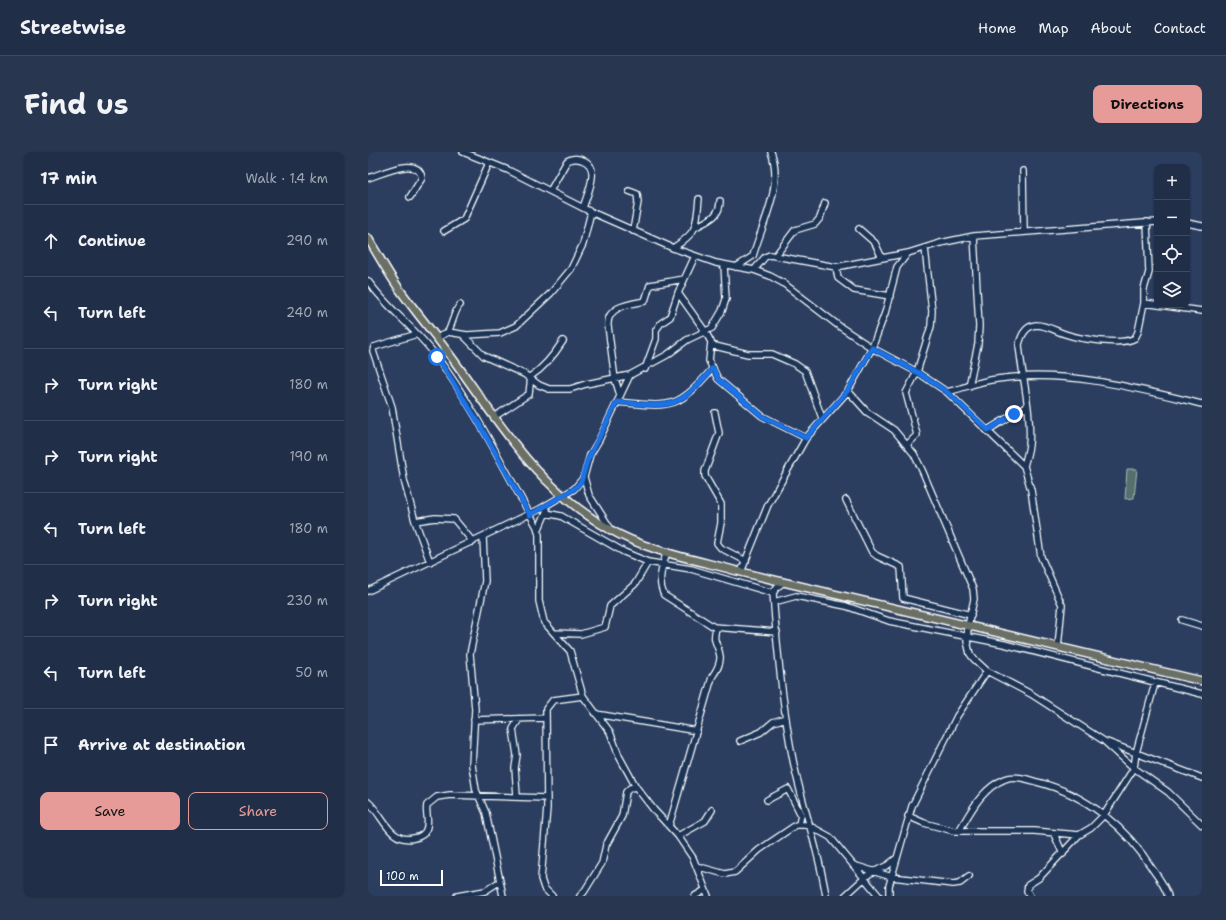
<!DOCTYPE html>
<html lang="en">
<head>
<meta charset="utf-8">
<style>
  :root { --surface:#202e48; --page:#28364f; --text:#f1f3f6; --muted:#a2a8b4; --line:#3d4a60; --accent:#e69b98 }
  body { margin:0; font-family:"Shantell Sans",sans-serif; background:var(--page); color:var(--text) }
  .controls { position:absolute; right:12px; top:12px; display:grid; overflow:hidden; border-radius:8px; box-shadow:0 1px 3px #0004 }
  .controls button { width:36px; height:36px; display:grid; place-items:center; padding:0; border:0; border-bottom:1px solid var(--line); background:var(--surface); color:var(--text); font:20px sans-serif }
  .scale { position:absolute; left:12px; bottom:10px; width:63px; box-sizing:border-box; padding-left:4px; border:2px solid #fff; border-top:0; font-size:11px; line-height:14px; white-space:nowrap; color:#fff; -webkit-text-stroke:3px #1d3557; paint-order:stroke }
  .stop { position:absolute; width:12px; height:12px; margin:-9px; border:3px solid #1a73e8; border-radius:50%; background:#fff }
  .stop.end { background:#1a73e8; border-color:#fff; box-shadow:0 1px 4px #0008 }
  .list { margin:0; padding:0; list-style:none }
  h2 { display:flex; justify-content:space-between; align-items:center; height:52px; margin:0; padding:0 16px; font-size:17px }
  h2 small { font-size:13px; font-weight:400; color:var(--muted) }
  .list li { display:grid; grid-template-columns:26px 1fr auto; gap:12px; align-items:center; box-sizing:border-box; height:72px; padding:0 16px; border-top:1px solid var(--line) }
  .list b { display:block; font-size:15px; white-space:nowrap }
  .list em { font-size:13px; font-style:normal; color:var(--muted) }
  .actions { display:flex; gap:8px; padding:12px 16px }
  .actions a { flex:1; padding:9px 0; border:1px solid var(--accent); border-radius:8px; text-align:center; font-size:14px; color:var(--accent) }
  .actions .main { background:var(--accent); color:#111 }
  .icon { flex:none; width:22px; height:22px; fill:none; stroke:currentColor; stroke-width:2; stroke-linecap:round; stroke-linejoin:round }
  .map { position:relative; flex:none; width:834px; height:744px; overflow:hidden; border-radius:8px }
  header { display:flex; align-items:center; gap:24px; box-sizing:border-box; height:56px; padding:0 20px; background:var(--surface); border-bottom:1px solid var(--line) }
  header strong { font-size:19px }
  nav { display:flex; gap:22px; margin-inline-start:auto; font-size:14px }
  .intro { display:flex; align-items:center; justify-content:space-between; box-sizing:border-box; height:96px; padding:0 24px }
  h1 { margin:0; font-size:28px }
  .button { padding:10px 18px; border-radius:8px; background:var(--accent); color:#111; font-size:14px; font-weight:700 }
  main { display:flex; gap:24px; padding:0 24px }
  aside { flex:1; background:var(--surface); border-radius:8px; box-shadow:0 1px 3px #0004 }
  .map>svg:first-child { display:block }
</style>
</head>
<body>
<header>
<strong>Streetwise</strong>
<nav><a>Home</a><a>Map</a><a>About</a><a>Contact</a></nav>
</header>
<div class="intro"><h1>Find us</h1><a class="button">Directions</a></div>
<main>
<aside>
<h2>17 min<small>Walk · 1.4 km</small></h2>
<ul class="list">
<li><svg class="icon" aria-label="ahead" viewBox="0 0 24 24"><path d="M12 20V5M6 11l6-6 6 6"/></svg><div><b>Continue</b></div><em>290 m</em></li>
<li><svg class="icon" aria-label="left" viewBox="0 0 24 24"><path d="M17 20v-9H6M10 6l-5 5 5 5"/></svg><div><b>Turn left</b></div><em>240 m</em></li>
<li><svg class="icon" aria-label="right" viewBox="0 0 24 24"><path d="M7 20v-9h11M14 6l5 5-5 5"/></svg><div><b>Turn right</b></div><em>180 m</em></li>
<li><svg class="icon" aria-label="right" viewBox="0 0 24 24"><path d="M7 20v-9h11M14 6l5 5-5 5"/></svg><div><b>Turn right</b></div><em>190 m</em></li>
<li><svg class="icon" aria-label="left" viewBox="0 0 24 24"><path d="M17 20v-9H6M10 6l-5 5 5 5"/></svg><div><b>Turn left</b></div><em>180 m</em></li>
<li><svg class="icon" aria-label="right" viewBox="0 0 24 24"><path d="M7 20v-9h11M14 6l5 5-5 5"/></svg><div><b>Turn right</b></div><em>230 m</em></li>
<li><svg class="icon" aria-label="left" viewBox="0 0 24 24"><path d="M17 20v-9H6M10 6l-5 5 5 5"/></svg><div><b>Turn left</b></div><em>50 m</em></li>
<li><svg class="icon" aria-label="arrive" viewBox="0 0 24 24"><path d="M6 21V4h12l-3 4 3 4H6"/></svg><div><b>Arrive at destination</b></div></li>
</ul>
<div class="actions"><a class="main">Save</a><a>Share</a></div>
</aside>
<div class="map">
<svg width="834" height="744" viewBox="0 0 834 744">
  <rect width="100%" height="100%" fill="#2b3e60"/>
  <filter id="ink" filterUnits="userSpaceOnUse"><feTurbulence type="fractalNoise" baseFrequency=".025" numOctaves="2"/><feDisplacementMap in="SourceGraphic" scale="8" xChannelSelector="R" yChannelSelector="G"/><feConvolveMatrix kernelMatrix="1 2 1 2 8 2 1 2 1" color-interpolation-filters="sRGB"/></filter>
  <g filter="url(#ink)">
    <path fill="#546f6c" stroke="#aab7b6" d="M 759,317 L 769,317 L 766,346 L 757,347 Z"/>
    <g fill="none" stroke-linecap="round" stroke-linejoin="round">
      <g stroke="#fff" stroke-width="8">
        <path id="minor" d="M 95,0 L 140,18 L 223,60 L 305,96 L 348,111 L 386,118 L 402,124 L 415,131 L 471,174 L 504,196 L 549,220 L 579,240 L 656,314 L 663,338 L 673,405 L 694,453 L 690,495
          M 655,19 L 656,80
          M 0,26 C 14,22 50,3 54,26 L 42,45
          M 182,39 L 199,9 C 204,6 209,6 214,8 C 234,14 219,42 215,56
          M 261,39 L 269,42 L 270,50 L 265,79
          M 819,71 L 834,74
          M 328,75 C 340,68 352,65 352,49
          M 491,77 L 507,91 L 514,106
          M 76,79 L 96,67 L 121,11
          M 305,96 C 330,80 328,75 331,47
          M 408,103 L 427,78 L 447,72 L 452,66 L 457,51
          M 327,104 L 310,141 L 337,179 L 343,190 L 341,209 L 350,227 L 394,264 L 438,286
          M 368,115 L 385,104 C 394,72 416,33 403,0
          M 468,115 L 470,126 L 486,138 L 522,144
          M 386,118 L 397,105 L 402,103 L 468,115 L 540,101
          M 0,129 C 20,157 48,177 68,204 C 108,257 136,317 169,375 L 171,383 L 171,449 L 176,470 L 202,499 L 215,544 L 242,580 L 251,604 L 268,635 L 286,658 L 310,684 L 325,706 L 340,744
          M 776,151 L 834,159
          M 80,180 C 84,173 87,157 92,153
          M 49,182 L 6,195 L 5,199 L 24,255 L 36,328 L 47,369 L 62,410
          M 95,183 L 116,204 L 156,222 L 171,233 L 181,237 L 202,237 L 218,232 L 262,223 L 299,203 L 319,188 L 344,176 L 354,159 L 358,147 L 356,113
          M 69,186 L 80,180 L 99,183 L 132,181 L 148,174 L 183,141 L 203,117 L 215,92 L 223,60
          M 343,193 L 380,202 L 404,202 L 427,212 L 437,219 L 454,266
          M 277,217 L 288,187 L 288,178 L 293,171 L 302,165 L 310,141
          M 601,234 L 610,192 L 611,174 L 606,84
          M 480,239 L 499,260 L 526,278 L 546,302 L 554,318 L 605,437 L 606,447 L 600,474 L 599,489 L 602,502 L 606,507 L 619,519 L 663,542 L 736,589 L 766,616 L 800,640 L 834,673
          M 579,240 C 595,236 612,229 629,227 C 699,217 767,236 834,252
          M 252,243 L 247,227 L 240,174 C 238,154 262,152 277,149 L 282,133 L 316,127
          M 249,250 C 303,255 308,259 345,216
          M 347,261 L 351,281 L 337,319 L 337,324 L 353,352 L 353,371 L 349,391 L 353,396 L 378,409
          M 126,265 L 161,242 L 163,224 C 177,215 186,203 195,189
          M 620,278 L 659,254
          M 539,293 L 549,283 L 538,241 L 549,220 L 563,174 L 564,159 L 557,96
          M 656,314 C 658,307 660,300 661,293 C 664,262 654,224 651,193 C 653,184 657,174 668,173 C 678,173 688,179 697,182 C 712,187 754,194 767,186 L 770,180 L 776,151 L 776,137 L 781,120 L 779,70
          M 216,325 L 221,343 L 244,379
          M 478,348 L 504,400 L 509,404 L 533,415 L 535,446 L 603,463
          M 178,361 L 193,364 L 256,400 L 280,410 L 323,417 L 405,441
          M 47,369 L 67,366 L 86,367 L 105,390
          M 170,379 L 179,358
          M 115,385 L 117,429 L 102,502 L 107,557 L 104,613 L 108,638 L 118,661 L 135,744
          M 299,400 C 294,415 289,428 296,443 L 346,475 L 409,480
          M 373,420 L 400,353 L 438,286 L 480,239 L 504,196 L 517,161 L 529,115 L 540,101 L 572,91 L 606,84 L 789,70
          M 416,430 L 409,435 L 405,441 C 409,496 414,554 425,608 C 434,653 451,698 458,744
          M 0,439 L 172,357 L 206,337 L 216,325 L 222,303 L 231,288 L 262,223
          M 406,450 L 428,444 L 478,454 L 521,469 L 636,492 L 834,542
          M 814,468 L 834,474
          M 186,481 L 213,482 L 237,475 L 242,454 L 267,432 L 280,410
          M 228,562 L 329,579
          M 106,568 L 177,566
          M 372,589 L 393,580 L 405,570 L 418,566
          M 739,590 L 834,626
          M 149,644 L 147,616 L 149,603 L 145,577 L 151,567
          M 399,648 L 420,637 L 433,663 L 431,672
          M 0,650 C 15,662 21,692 46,686 C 52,685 56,683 58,678 C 62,669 57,661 59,653 L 69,645 L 82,643 L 179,646
          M 540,664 L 556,671 L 586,679 L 666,679 L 711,683 L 723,676 L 736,663 L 766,616 L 768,601 L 787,531
          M 301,674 L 344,525 C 348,519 353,512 352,504 C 350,490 344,492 348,476
          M 591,679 C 603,659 614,636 637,627 C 647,623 659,627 669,630 C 718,642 759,676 785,718 C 791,726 797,734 800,744
          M 686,682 L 695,702
          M 310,684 L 337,669 L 344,658
          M 485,713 L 524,725 L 585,732 L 592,731 L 601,724
          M 328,714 L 357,722 L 367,720 L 391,698 L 428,673 L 440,673 L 462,685 L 511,744
          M 89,744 L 117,739 L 131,730
          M 184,744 L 176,736 L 173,727 L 179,656 L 178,557 L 185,548 L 215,544
          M 212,744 L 216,740 L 234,711 L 238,693 L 254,664 L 258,640 L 262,636 L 268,635
          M 327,744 L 337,738
          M 477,744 L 501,722 L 520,713 L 529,706
          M 521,744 L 521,734 L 544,654 L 589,564 L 619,519
          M 662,744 L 659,739 L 660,733 L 671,726 L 711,683"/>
      </g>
      <g stroke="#fff" stroke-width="10">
        <path id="major" d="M 0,86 C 10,103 20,121 32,138 C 49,162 69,185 87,210 C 134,275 169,335 241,377 C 281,400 330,408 373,420 L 834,529"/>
      </g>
      <use href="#minor" stroke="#1d3557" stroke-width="5.5"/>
      <use href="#major" stroke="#6b7065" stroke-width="7"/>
    </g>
  </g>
  <g fill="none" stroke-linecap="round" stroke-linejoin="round" filter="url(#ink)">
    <path stroke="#1a73e8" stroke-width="5" d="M 69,205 L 110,270 L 162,363 L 206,337 L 213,330 L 219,309 L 249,250 C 303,255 308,259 345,216 L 350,227 L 394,264 L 438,286 L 480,238 L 504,196 L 549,220 L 579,240 L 620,278 L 646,262"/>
  </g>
</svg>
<div class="controls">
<button>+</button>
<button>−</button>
<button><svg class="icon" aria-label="locate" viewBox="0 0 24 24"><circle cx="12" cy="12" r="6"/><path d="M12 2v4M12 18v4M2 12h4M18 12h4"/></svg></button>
<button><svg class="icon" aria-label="layers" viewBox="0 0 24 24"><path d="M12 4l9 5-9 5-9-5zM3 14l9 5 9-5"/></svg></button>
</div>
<div class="scale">100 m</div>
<div class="stop" style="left:69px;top:205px"></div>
<div class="stop end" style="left:646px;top:262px"></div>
</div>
</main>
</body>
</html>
